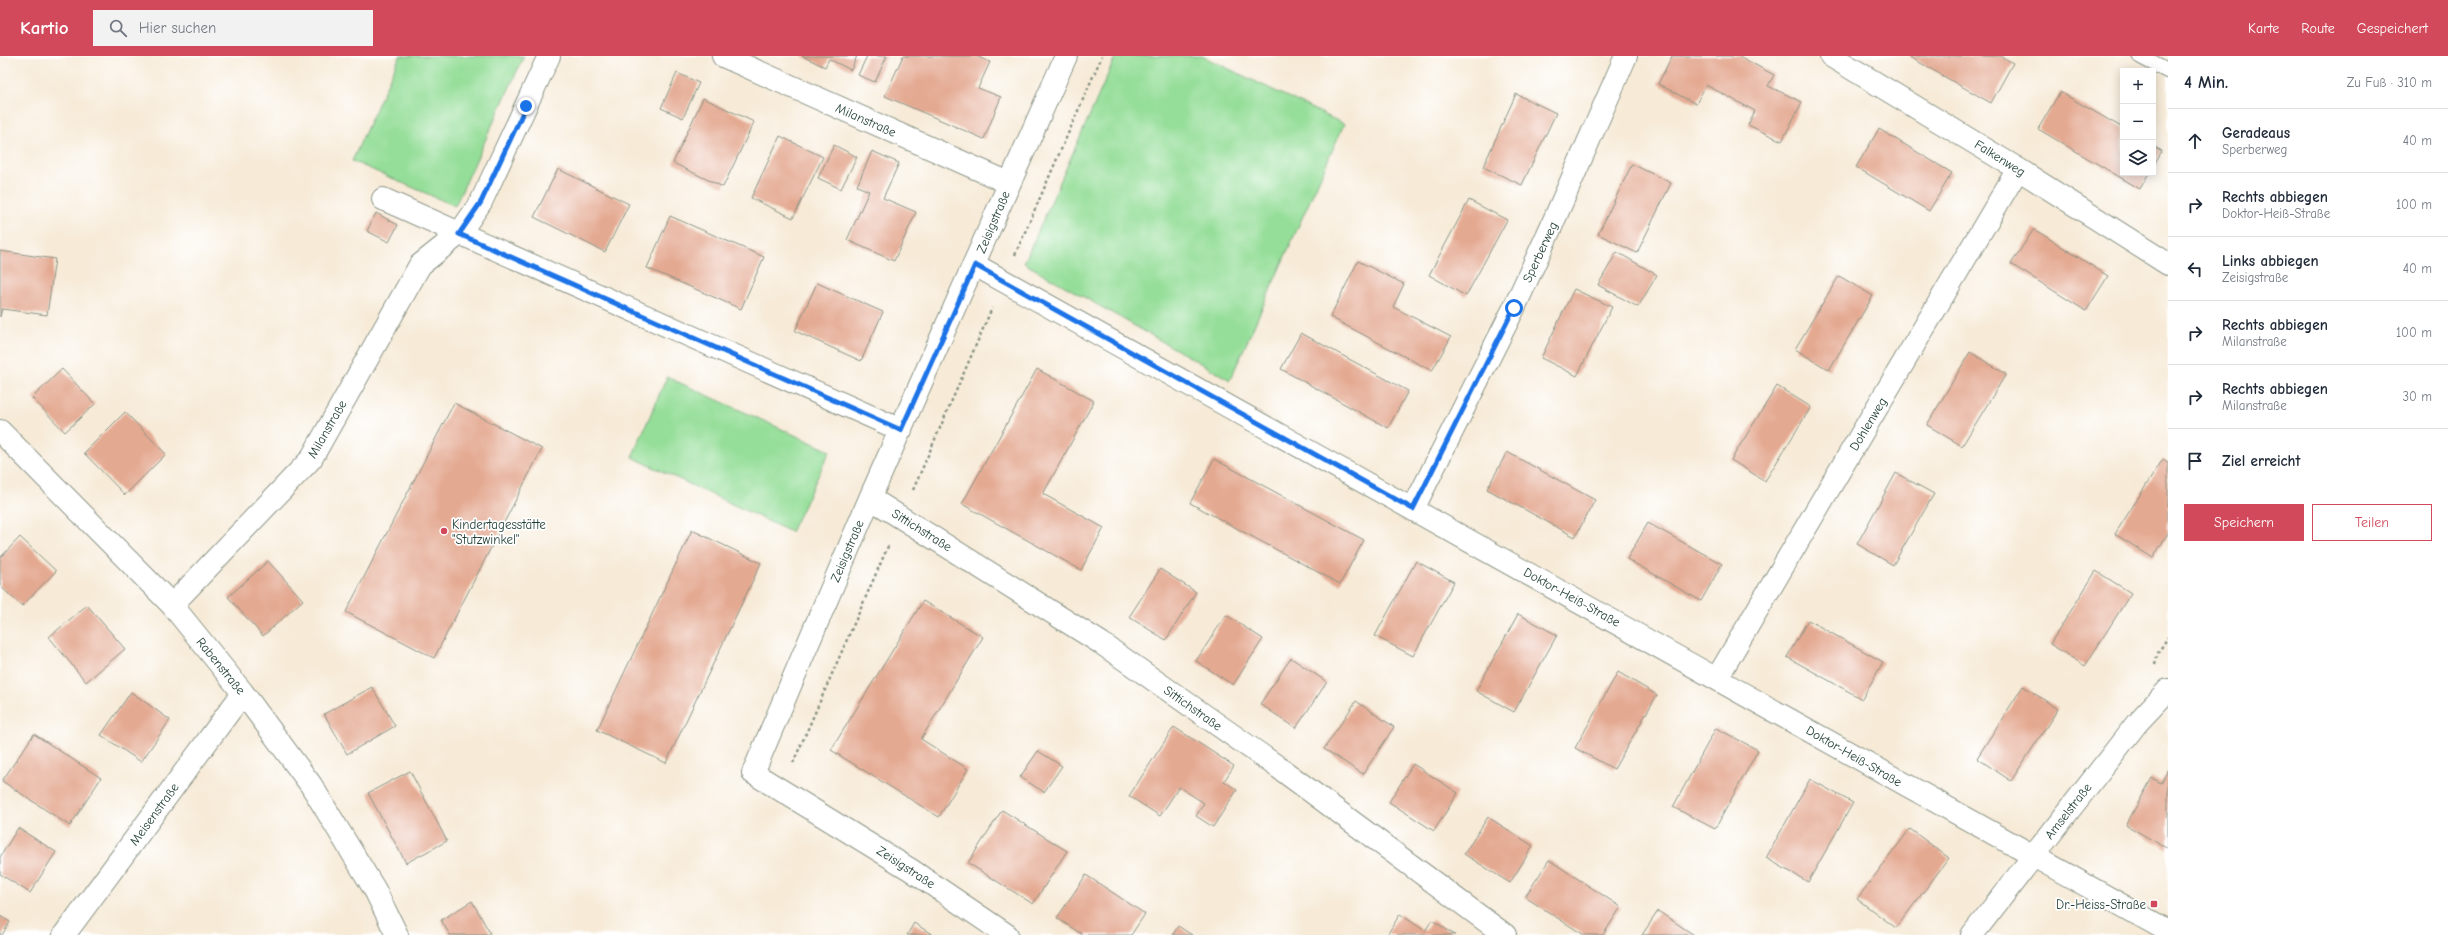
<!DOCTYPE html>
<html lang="de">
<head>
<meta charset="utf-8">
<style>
  :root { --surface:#fff; --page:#f2f2f3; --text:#1f2937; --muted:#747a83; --line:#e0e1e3; --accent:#d1495b }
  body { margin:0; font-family:"Comic Neue",sans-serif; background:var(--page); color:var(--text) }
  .controls { position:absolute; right:12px; top:12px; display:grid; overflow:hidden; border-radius:0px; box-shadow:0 2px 10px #0003 }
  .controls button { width:36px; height:36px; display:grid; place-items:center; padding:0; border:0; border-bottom:1px solid var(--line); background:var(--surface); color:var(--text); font:20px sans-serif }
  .stop { position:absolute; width:12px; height:12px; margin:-9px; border:3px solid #1a73e8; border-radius:50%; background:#fff }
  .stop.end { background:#1a73e8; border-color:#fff; box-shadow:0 1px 4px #0008 }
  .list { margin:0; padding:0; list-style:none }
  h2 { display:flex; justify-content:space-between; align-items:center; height:52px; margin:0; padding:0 16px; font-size:17px }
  h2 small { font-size:13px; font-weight:400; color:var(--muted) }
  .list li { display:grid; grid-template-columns:26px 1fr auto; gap:12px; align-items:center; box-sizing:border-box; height:64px; padding:0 16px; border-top:1px solid var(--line) }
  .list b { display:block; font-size:15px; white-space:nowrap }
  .list p { margin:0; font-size:13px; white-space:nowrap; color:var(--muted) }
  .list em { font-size:13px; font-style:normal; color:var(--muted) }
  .actions { display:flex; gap:8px; padding:12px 16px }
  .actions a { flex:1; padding:9px 0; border:1px solid var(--accent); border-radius:0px; text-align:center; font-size:14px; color:var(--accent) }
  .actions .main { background:var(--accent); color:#fff }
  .icon { flex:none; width:22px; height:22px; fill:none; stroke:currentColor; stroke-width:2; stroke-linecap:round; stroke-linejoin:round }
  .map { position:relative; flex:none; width:2168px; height:879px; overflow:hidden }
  header { display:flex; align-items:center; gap:24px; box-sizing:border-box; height:56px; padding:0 20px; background:var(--accent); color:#fff }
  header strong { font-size:19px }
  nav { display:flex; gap:22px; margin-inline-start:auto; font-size:14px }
  .search { width:280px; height:36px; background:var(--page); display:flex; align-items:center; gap:10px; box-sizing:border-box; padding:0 14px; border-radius:0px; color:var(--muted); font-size:15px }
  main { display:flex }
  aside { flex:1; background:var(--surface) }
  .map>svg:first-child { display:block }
</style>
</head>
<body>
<header>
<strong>Kartio</strong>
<div class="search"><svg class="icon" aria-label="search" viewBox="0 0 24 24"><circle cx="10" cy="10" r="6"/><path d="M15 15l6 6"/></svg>Hier suchen</div>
<nav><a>Karte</a><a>Route</a><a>Gespeichert</a></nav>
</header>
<main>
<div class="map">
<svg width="2168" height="879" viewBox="0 0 2168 879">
  <rect width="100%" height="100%" fill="#fff"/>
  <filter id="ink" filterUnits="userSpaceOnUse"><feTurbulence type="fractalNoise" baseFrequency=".025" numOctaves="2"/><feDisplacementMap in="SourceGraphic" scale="8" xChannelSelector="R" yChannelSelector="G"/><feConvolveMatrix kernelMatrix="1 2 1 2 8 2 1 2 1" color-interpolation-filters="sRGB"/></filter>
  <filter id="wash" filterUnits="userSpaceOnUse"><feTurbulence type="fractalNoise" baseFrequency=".012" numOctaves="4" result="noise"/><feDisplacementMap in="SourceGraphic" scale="16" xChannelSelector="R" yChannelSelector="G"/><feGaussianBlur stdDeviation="0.9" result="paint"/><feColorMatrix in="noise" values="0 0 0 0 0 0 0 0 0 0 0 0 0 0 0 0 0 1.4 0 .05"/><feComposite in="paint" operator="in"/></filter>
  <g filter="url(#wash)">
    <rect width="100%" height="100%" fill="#f7ebd8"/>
    <path fill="#95de99" stroke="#5a8e66" d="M 400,0 L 524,0 L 455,150 L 352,105 Z
      M 1116,0 L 1202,0 L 1344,68 L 1230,324 L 1024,207 Z
      M 667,321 L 830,395 L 791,476 L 632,401 Z"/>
    <g id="blocks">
      <path fill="#e4a991" d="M 802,0 L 857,0 L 851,14 L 829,3 L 825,11 Z
        M 867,0 L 887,0 L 875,26 L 858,19 Z
        M 903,0 L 976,0 L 990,6 L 978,32 L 1001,41 L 984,83 L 885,40 Z
        M 1672,0 L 1739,0 L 1774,19 L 1768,30 L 1802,46 L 1782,85 L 1748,69 L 1755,55 L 1706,29 L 1696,48 L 1658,28 Z
        M 1908,0 L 2001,0 L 2013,7 L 1991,47 Z
        M 677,17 L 699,27 L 683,62 L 661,52 Z
        M 2060,36 L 2123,72 L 2123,117 L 2149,117 L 2140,133 L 2038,73 Z
        M 1516,38 L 1556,57 L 1522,129 L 1483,111 Z
        M 703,42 L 754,66 L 723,131 L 673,107 Z
        M 1879,73 L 1952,117 L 1929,155 L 1856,111 Z
        M 780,80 L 823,101 L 793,162 L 751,142 Z
        M 834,89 L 857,101 L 841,133 L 818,122 Z
        M 2153,90 L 2162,95 L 2153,110 Z
        M 872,95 L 899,107 L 883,142 L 916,156 L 894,205 L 847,184 L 869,135 L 857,130 Z
        M 1632,108 L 1671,127 L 1637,197 L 1598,178 Z
        M 558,113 L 629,148 L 605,196 L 534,161 Z
        M 1469,144 L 1507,164 L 1466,240 L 1429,219 Z
        M 376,157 L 398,169 L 389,186 L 367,175 Z
        M 670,160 L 764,201 L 741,253 L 647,212 Z
        M 2034,173 L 2108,220 L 2086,255 L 2011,208 Z
        M 0,195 L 55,203 L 47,259 L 2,253 L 0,261 Z
        M 1617,196 L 1657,219 L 1638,251 L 1598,229 Z
        M 1358,205 L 1404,228 L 1393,251 L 1451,281 L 1432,315 L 1330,261 Z
        M 1839,220 L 1873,240 L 1829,314 L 1795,293 Z
        M 817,227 L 883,256 L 861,305 L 795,275 Z
        M 1574,233 L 1612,251 L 1577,320 L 1541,302 Z
        M 1301,277 L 1408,335 L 1388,372 L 1281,313 Z
        M 1970,296 L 2006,318 L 1962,390 L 1927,369 Z
        M 62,313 L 95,348 L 65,376 L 32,342 Z
        M 1037,313 L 1094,345 L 1043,438 L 1104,472 L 1081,514 L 962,448 Z
        M 1777,330 L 1811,351 L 1765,425 L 1731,404 Z
        M 454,347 L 542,393 L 434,602 L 346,556 Z
        M 125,356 L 166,398 L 125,439 L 84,397 Z
        M 1507,396 L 1595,444 L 1575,481 L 1487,433 Z
        M 1214,403 L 1364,484 L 1340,528 L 1190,447 Z
        M 2163,403 L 2168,406 L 2168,477 L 2153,502 L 2115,478 Z
        M 1896,417 L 1934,438 L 1893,509 L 1857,488 Z
        M 1648,467 L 1722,508 L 1701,545 L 1627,503 Z
        M 692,474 L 761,507 L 666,707 L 597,674 Z
        M 20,481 L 56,515 L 22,550 L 0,530 L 0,502 Z
        M 268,505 L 303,544 L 263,580 L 228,541 Z
        M 1416,505 L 1454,526 L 1413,600 L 1375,580 Z
        M 1160,513 L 1196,536 L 1166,584 L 1129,561 Z
        M 2096,515 L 2131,537 L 2085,610 L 2050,588 Z
        M 923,545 L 983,581 L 921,683 L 968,713 L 939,761 L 831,694 Z
        M 87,549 L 125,593 L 86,626 L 49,581 Z
        M 1518,558 L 1557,579 L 1514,656 L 1476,635 Z
        M 1226,559 L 1263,583 L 1233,629 L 1196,605 Z
        M 1808,564 L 1883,606 L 1862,643 L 1787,601 Z
        M 1291,602 L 1327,626 L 1296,672 L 1260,648 Z
        M 1618,616 L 1657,639 L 1614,713 L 1575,692 Z
        M 2023,630 L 2058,653 L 2011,725 L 1977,702 Z
        M 372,631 L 395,670 L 347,698 L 324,658 Z
        M 131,636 L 170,664 L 141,706 L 101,679 Z
        M 1356,645 L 1394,671 L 1363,718 L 1324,693 Z
        M 1174,671 L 1234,710 L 1224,725 L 1237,734 L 1213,771 L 1196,760 L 1204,747 L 1179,731 L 1160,760 L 1129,740 Z
        M 1716,672 L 1758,694 L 1715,773 L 1673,751 Z
        M 34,678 L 101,722 L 70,770 L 2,725 Z
        M 1038,695 L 1062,710 L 1044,736 L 1020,721 Z
        M 1413,708 L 1458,737 L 1434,775 L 1389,746 Z
        M 2168,714 L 2168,793 L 2126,769 L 2152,722 L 2161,727 Z
        M 410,715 L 447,785 L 406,807 L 368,737 Z
        M 1810,723 L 1853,747 L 1808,826 L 1766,802 Z
        M 1002,754 L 1067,795 L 1033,848 L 968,807 Z
        M 1488,761 L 1533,790 L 1510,827 L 1464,798 Z
        M 18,772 L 56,796 L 30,837 L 0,818 L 0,801 Z
        M 1910,773 L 1949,802 L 1896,872 L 1857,843 Z
        M 1549,804 L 1621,851 L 1603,879 L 1584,879 L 1525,841 Z
        M 1086,819 L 1145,858 L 1131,879 L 1083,879 L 1057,862 Z
        M 472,845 L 490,877 L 487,879 L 450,879 L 441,864 Z
        M 1658,855 L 1694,879 L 1642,879 Z
        M 1400,858 L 1425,875 L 1432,864 L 1455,879 L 1387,879 Z
        M 0,860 L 10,866 L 2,879 L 0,879 Z
        M 914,867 L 933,879 L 907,879 Z
        M 1178,870 L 1192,879 L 1173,879 Z"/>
    </g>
  </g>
  <g filter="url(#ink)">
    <use href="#blocks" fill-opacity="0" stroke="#8b9486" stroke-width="1"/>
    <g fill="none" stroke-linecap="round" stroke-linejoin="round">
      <g stroke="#8b9486" stroke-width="17">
        <path id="lane" d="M 2140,0 L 2168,15"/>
      </g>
      <g stroke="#8b9486" stroke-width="24">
        <path id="street" d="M 723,0 L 1009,127
          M 1831,0 L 2018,113 L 2168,208
          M 383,143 L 901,374
          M 975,209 L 2168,875
          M 0,375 L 172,549 L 243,637 L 311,729 L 375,834 L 397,879
          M 870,442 L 1101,587 L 1278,711 L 1505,879
          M 1413,453 L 1514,252 L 1551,171 L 1626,0
          M 172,549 L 311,403 L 420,209 L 459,178 L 481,146 L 549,0
          M 1717,622 L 2018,113
          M 64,879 L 243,637
          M 1007,879 L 911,814 L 753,717 L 870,442 L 1066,0
          M 1972,879 L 2137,667 L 2168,634"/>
      </g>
      <path stroke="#8b9486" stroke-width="2.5" stroke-dasharray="3 3" stroke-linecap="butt" d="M 1015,199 L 1102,0
        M 913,434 L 992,252
        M 2155,609 L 2158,597 L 2168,581
        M 793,707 L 889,488"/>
      <use href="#lane" stroke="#fff" stroke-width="15"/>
      <use href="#street" stroke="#fff" stroke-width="22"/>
    </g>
  </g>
  <g fill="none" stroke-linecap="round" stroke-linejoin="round" filter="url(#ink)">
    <path stroke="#1a73e8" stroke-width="5" d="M 526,50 L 481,146 L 459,178 L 901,374 L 975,209 L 1413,453 L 1514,252"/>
  </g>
  <g fill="#d1495b" stroke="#fff" stroke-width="1.5">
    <circle cx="444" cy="475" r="4"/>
    <rect x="2150" y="844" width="8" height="8" rx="2"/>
  </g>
  <g text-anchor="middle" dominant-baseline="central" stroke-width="3.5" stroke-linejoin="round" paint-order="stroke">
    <g font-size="13" fill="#1f3d34" stroke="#fff">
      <text transform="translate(866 64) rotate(24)">Milanstraße</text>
      <text transform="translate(2000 102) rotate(32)">Falkenweg</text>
      <text transform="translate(993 166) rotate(-67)">Zeisigstraße</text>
      <text transform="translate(1540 196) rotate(-65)">Sperberweg</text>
      <text transform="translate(1868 368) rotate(-59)">Dohlenweg</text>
      <text transform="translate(327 373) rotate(-60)">Milanstraße</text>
      <text transform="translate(922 474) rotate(32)">Sittichstraße</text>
      <text transform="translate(847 495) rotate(-67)">Zeisigstraße</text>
      <text transform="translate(1572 541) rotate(29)">Doktor-Heiß-Straße</text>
      <text transform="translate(221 610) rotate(51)">Rabenstraße</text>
      <text transform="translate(1193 652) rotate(35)">Sittichstraße</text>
      <text transform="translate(1854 700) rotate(30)">Doktor-Heiß-Straße</text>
      <text transform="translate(2068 755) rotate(-52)">Amselstraße</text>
      <text transform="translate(154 758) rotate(-54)">Meisenstraße</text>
      <text transform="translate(906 811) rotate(33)">Zeisigstraße</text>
    </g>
    <g font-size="13" fill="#1f3d34" stroke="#fff" text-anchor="start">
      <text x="452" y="468">Kindertagesstätte<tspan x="452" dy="15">"Stutzwinkel"</tspan></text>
      <text x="2146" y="848" text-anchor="end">Dr.-Heiss-Straße</text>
    </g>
  </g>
</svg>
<div class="controls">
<button>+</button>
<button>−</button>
<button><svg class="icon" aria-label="layers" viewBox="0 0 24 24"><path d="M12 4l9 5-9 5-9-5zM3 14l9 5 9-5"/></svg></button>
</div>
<div class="stop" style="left:1514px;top:252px"></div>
<div class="stop end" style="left:526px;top:50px"></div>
</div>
<aside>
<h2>4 Min.<small>Zu Fuß · 310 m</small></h2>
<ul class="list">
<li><svg class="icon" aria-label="ahead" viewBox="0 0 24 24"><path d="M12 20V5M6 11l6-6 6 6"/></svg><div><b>Geradeaus</b><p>Sperberweg</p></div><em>40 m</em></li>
<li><svg class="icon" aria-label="right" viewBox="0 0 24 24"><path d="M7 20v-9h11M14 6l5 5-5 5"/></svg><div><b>Rechts abbiegen</b><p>Doktor-Heiß-Straße</p></div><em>100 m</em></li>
<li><svg class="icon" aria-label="left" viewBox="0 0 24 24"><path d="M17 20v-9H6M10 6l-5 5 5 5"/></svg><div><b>Links abbiegen</b><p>Zeisigstraße</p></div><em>40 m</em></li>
<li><svg class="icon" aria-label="right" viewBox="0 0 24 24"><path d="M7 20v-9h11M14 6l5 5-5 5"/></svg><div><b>Rechts abbiegen</b><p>Milanstraße</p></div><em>100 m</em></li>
<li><svg class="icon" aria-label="right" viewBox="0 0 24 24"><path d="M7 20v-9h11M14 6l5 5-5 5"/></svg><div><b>Rechts abbiegen</b><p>Milanstraße</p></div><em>30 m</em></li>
<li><svg class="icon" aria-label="arrive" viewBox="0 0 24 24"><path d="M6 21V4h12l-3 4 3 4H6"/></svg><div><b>Ziel erreicht</b></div></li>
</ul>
<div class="actions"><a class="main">Speichern</a><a>Teilen</a></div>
</aside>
</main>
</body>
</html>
